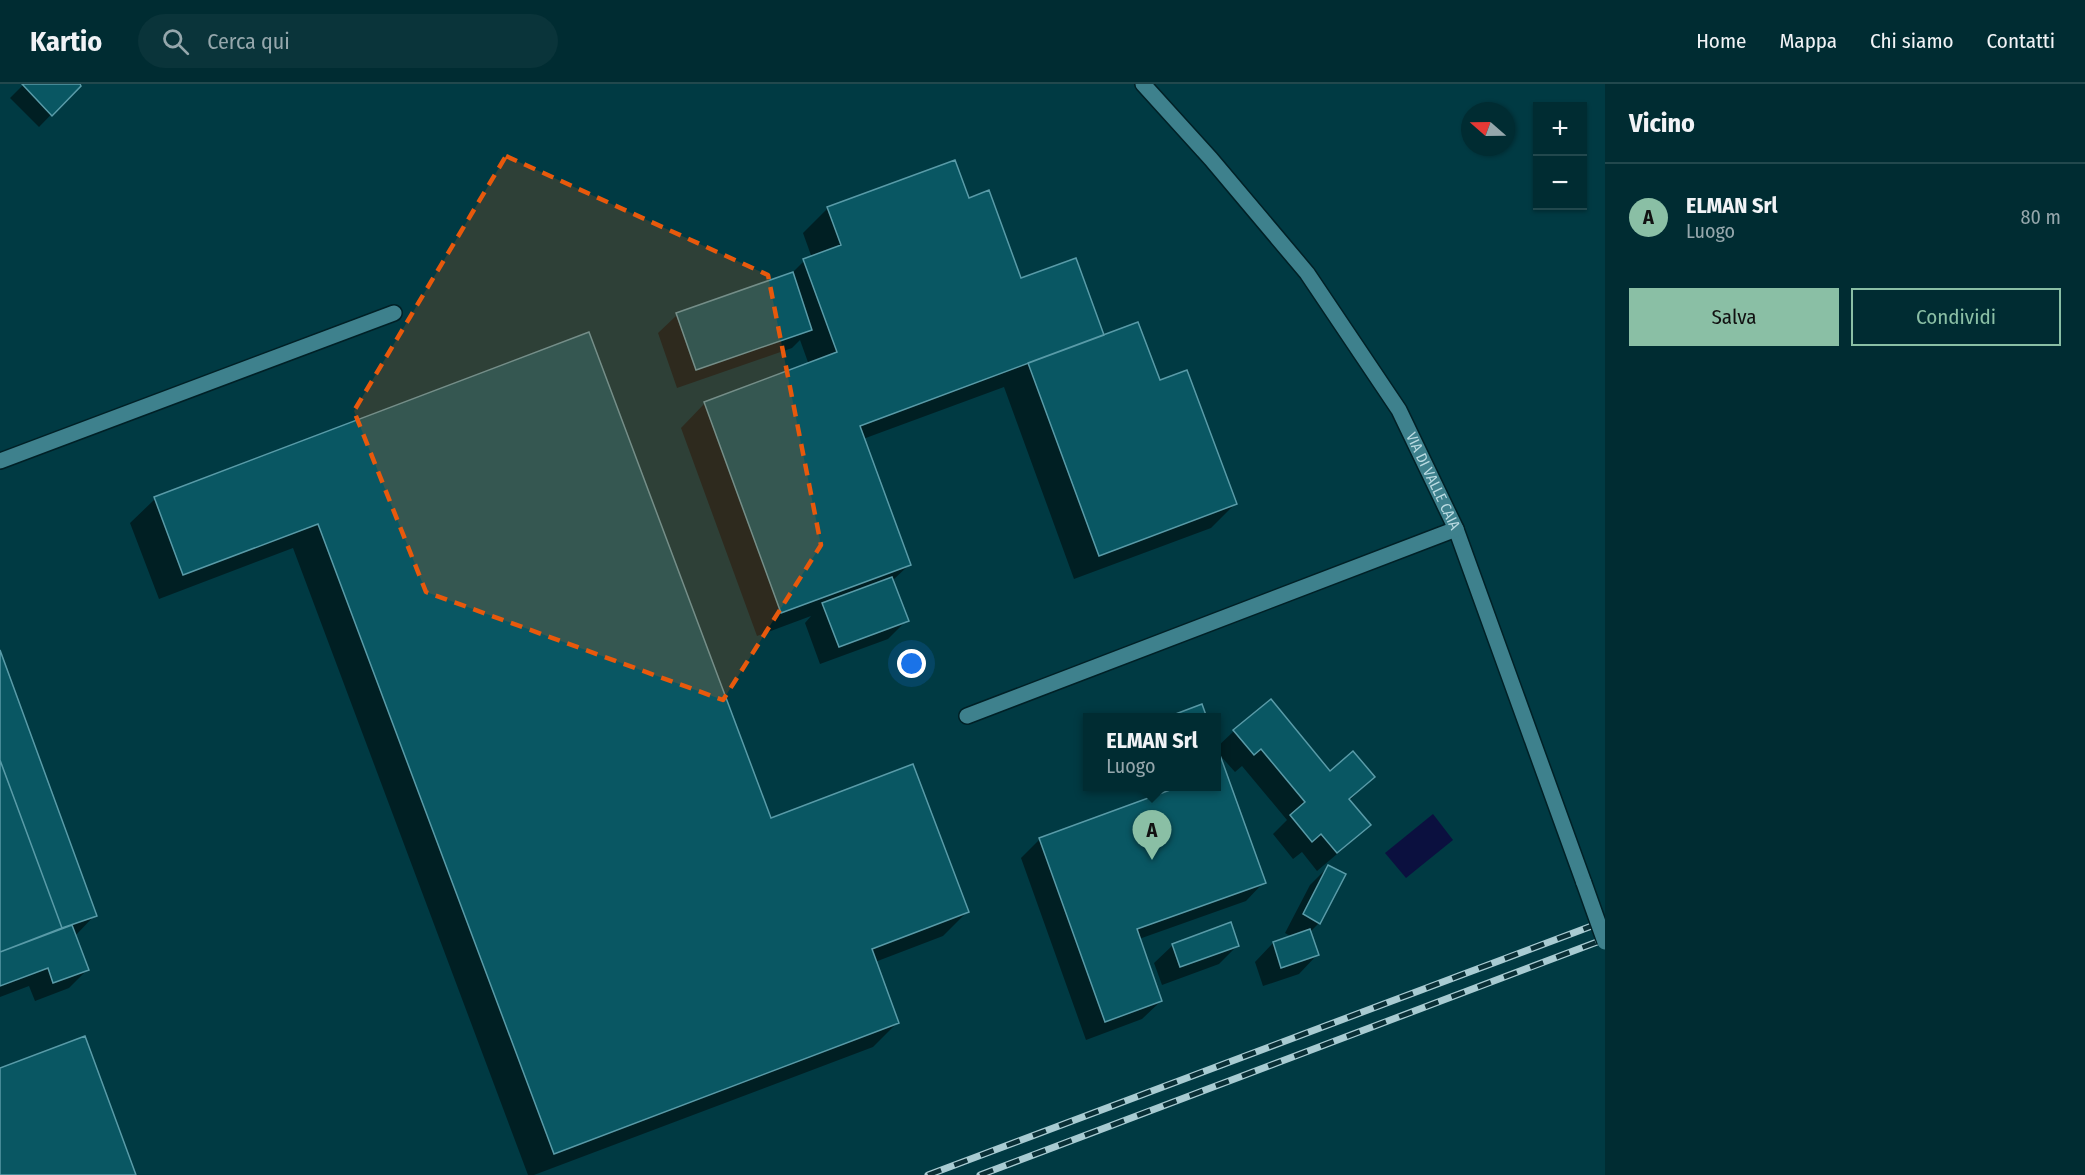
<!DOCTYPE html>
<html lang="it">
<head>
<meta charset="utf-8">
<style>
  :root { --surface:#002c32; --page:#0a343a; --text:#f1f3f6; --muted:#95a7ac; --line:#22484d; --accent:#8abfa5 }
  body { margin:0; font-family:"Fira Sans Condensed",sans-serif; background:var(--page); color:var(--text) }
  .controls { position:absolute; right:18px; top:18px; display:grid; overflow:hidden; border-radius:0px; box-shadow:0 2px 4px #0004 }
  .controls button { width:54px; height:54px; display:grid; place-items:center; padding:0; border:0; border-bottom:2px solid var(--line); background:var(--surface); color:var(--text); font:30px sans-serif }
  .compass { position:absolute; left:1461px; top:18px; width:54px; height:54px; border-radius:50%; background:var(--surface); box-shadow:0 2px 4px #0004; rotate:290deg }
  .you { position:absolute; left:912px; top:580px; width:21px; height:21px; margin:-15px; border:4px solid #fff; border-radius:50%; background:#1a73e8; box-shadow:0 0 0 9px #1a73e833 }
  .badge { display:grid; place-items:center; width:39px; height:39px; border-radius:50%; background:var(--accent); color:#111; font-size:20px; font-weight:700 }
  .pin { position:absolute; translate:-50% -50px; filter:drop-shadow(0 2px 3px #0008) }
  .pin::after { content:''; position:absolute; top:32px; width:21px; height:18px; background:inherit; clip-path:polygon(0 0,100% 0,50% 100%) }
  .popup { position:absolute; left:1083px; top:629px; width:138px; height:78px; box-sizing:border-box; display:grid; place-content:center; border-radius:0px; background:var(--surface); filter:drop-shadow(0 2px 4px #0005); font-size:20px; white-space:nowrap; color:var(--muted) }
  .popup b { font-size:22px; color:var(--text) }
  .popup::after { content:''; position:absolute; left:50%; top:100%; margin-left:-12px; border:12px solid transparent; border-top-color:var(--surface) }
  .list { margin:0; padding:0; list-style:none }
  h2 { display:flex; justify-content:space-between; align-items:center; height:78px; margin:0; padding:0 24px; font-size:26px }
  h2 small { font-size:20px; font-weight:400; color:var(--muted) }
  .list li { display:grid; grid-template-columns:39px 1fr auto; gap:18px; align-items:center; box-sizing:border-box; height:108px; padding:0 24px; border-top:2px solid var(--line) }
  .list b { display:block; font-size:22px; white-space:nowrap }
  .list p { margin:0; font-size:20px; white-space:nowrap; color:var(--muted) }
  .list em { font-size:20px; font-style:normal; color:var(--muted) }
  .actions { display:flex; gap:12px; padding:18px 24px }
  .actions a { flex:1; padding:14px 0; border:2px solid var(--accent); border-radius:0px; text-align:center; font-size:21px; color:var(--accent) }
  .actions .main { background:var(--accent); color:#111 }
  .icon { flex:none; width:33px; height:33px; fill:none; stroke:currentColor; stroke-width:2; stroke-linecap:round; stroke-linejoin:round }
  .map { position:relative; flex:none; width:1605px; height:1091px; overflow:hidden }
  header { display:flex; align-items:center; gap:36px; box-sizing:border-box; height:84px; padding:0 30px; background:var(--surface); border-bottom:2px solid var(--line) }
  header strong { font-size:28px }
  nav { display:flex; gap:33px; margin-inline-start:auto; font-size:21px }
  .search { width:420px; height:54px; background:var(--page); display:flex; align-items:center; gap:15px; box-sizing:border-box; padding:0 21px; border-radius:33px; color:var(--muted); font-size:22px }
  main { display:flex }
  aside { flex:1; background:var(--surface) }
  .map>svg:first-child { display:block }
</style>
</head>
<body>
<header>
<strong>Kartio</strong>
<div class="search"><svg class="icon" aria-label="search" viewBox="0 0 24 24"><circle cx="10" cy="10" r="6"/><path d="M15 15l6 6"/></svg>Cerca qui</div>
<nav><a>Home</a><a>Mappa</a><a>Chi siamo</a><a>Contatti</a></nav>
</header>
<main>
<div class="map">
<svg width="1605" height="1091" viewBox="0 0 1605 1091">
  <rect width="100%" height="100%" fill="#003a43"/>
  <path fill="#0b103f" d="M 1433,730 L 1453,756 L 1406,794 L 1385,769 Z"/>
  <path fill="#0007" d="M 24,0 L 78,0 L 79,2 L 39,43 L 10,14 Z
    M 968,116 L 1020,196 L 1103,253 L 1159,298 L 1235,420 L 1211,444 L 1074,495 L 1004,303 L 863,355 L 909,481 L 892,497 L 907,536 L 888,555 L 820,580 L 805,539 L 811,532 L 757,552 L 681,344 L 705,319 L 809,281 L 800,256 L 792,264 L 677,304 L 658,249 L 677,231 L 790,191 L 804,177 L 812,174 L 803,149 L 828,124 Z
    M 589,250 L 771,735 L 967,828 L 943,852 L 875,878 L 898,938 L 873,963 L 534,1091 L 528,1091 L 293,464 L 159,515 L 130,439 L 155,415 Z
    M 0,571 L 95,831 L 75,852 L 87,886 L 69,904 L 35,917 L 29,902 L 0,913 Z
    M 1234,647 L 1330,689 L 1373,693 L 1349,717 L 1369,741 L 1350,759 L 1317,787 L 1302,768 L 1293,775 L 1273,750 L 1287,736 L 1242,682 L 1235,688 L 1218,669 L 1264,798 L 1246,817 L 1139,855 L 1161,917 L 1142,935 L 1086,956 L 1021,774 L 1040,755 L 1167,709 L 1164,702 L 1216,702 L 1216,664 Z
    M 1328,783 L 1319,839 L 1310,848 L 1317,871 L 1299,890 L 1263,902 L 1255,878 L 1273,859 L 1292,853 L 1285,849 L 1310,801 Z
    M 1173,861 L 1238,861 L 1219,880 L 1162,901 L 1154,879 Z"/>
  <path fill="#095763" stroke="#599ba8" stroke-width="1.5" d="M 22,0 L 80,0 L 81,2 L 52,32 Z
    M 955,76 L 969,114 L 989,106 L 1021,194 L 1076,174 L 1104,251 L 860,342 L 911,481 L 781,529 L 704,318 L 837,268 L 803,175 L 841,161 L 827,123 Z
    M 793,188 L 812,246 L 696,286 L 676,229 Z
    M 1138,238 L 1160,296 L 1187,286 L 1237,420 L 1099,472 L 1028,279 Z
    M 589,248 L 771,734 L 913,680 L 969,828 L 872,865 L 899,939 L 554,1070 L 318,440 L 183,491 L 154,413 Z
    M 892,493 L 909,537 L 839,563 L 822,519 Z
    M 0,566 L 97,832 L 62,844 L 0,676 Z
    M 1271,615 L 1330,687 L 1353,667 L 1375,693 L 1349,715 L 1371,741 L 1337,769 L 1321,750 L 1312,758 L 1290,731 L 1305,718 L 1261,665 L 1254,671 L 1233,646 Z
    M 1202,620 L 1207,634 L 1165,634 Z
    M 1216,660 L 1266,799 L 1137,845 L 1162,917 L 1105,938 L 1039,754 L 1181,702 L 1216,702 Z
    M 0,676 L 62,844 L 0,868 Z
    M 1328,781 L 1346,790 L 1320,840 L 1303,830 Z
    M 1231,838 L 1239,862 L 1180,883 L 1172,860 Z
    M 72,841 L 89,886 L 53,899 L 48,884 L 0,902 L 0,868 Z
    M 1310,845 L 1319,871 L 1281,884 L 1273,858 Z
    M 85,952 L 136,1091 L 0,1091 L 0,984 Z"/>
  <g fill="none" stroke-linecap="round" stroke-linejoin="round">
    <g stroke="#002026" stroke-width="18">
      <g id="minor">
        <path id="s1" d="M 1143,0 L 1211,75 L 1307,189 L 1399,326 L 1456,445 L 1584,799"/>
        <path d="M 0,377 L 394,229"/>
        <path d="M 967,632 L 1456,445"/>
      </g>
    </g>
    <use href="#minor" stroke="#3e818d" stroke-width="15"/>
    <g stroke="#a8cbd2" stroke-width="7">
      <path id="rail" d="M 928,1091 L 1605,837
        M 980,1091 L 1605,855"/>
    </g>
    <use href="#rail" stroke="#092e35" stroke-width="4.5" stroke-dasharray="14" stroke-linecap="butt"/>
    <g stroke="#002026" stroke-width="18" stroke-linecap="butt">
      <path id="minor-bridge" d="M 1584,799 L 1605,858"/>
    </g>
    <use href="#minor-bridge" stroke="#3e818d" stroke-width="15"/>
  </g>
  <path fill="#e8590c" fill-opacity="0.2" stroke="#e8590c" stroke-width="4.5" stroke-dasharray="12 8" stroke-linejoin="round" d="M 506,72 L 768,191 L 821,461 L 723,616 L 426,508 L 354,327 Z"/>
  <g text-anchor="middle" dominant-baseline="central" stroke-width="4.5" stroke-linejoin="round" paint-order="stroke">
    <g font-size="15" fill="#bbdbe2" stroke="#092e35">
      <text stroke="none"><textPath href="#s1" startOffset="494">VIA DI VALLE CAIA</textPath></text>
    </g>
  </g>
</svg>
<div class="controls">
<button>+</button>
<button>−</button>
</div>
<svg class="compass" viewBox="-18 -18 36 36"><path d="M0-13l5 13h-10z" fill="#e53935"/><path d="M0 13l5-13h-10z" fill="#95a7ac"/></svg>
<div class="you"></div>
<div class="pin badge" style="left:1152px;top:776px">A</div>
<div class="popup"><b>ELMAN Srl</b>Luogo</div>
</div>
<aside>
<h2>Vicino<small></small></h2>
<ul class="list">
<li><span class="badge">A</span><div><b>ELMAN Srl</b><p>Luogo</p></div><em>80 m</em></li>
</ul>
<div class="actions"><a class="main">Salva</a><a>Condividi</a></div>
</aside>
</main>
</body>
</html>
